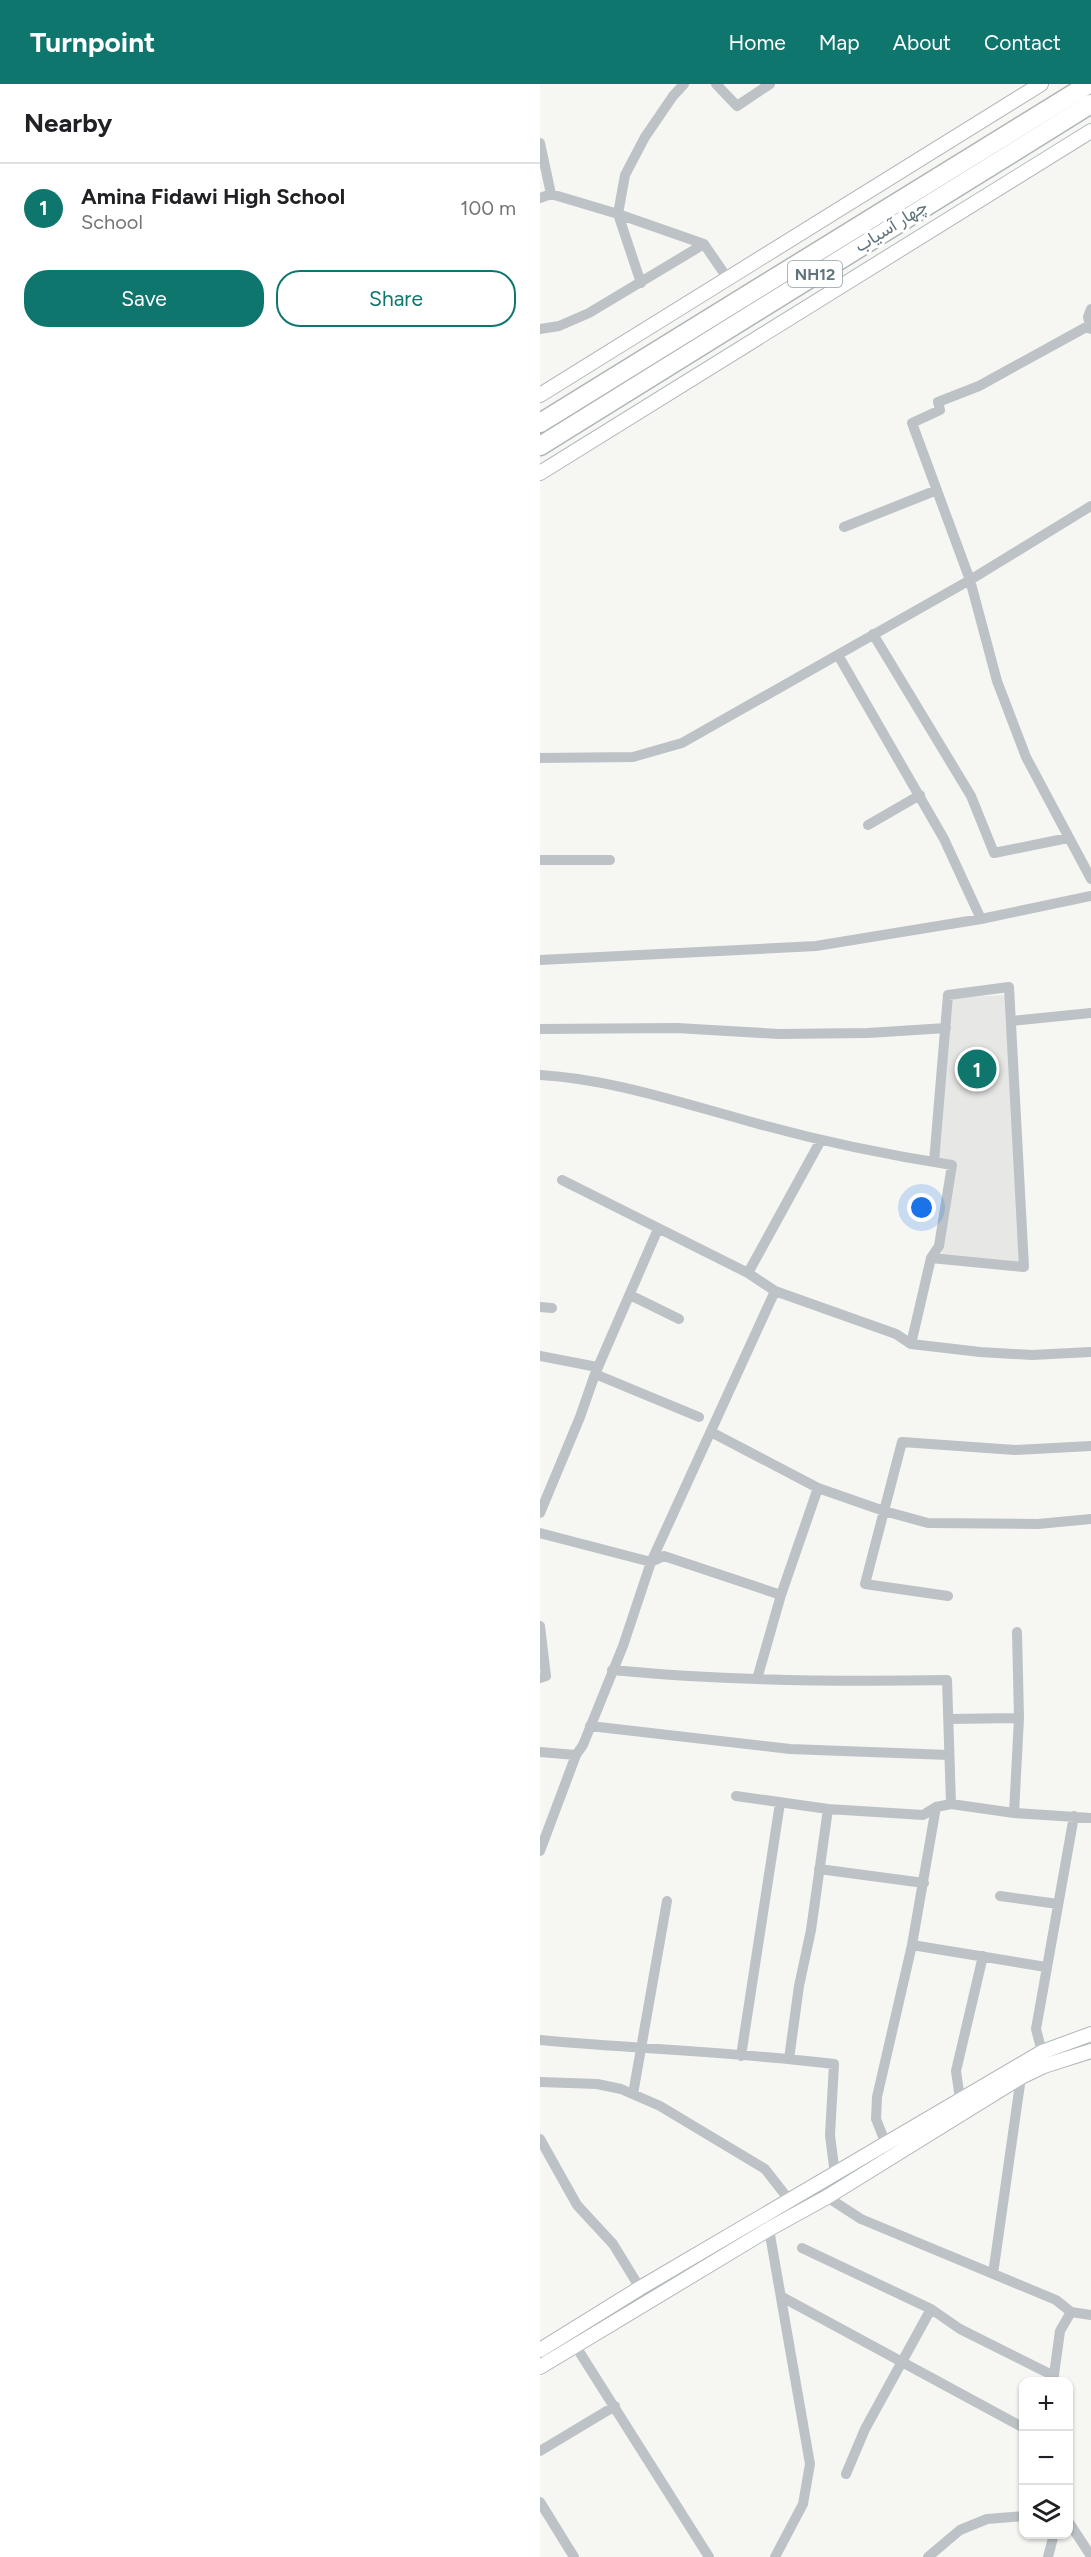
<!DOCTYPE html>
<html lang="en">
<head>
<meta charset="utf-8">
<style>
  :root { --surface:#fff; --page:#f6f6f6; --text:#202124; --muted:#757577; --line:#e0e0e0; --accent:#0f766e }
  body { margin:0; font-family:Figtree,Vazirmatn,sans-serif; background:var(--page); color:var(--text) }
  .controls { position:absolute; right:18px; bottom:18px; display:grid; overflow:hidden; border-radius:12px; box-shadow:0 2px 4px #0004 }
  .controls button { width:54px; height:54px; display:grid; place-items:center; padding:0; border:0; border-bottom:2px solid var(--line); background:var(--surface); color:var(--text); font:30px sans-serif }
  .you { position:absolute; left:382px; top:1124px; width:21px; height:21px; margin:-15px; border:4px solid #fff; border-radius:50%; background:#1a73e8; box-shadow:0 0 0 9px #1a73e833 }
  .badge { display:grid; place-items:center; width:39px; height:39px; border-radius:50%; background:var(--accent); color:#fff; font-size:20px; font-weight:700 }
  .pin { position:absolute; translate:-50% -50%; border:3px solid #fff; box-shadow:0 2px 6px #0006 }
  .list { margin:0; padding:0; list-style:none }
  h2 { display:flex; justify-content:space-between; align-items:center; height:78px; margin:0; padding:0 24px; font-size:26px }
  h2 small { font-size:20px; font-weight:400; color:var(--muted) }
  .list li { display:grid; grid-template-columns:39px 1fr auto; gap:18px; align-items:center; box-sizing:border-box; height:90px; padding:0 24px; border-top:2px solid var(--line) }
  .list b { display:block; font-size:22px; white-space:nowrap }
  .list p { margin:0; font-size:20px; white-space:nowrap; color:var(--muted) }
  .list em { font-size:20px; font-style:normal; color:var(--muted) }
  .actions { display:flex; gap:12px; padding:18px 24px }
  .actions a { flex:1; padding:14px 0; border:2px solid var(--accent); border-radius:24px; text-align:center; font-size:21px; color:var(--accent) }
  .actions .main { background:var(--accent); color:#fff }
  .icon { flex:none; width:33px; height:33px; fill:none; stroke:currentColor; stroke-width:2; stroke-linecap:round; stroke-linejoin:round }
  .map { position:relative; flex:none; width:551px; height:2473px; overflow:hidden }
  header { display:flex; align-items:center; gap:36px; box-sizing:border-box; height:84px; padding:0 30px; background:var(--accent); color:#fff }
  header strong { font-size:28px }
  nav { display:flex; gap:33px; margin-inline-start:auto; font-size:21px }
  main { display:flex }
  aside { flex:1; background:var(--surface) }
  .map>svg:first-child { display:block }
</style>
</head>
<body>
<header>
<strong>Turnpoint</strong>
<nav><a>Home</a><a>Map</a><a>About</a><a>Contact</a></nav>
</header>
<main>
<aside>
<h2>Nearby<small></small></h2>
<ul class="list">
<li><span class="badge">1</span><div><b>Amina Fidawi High School</b><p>School</p></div><em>100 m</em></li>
</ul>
<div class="actions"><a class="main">Save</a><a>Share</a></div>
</aside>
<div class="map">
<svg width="551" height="2473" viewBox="0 0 551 2473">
  <rect width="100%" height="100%" fill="#f6f6f3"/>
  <path fill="#e7e7e6" d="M 465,911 L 481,1181 L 401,1172 L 414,1079 L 395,1076 L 412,914 Z"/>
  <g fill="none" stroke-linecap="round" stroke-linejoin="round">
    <g stroke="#b1b8bb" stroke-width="16">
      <path id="secondary" d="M 0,311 L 501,0
        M 0,389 L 551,47
        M 0,2266 L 100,2204 L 502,1968 L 551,1950
        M 0,2283 L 229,2145 L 287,2113 L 481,1993 L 504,1982 L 551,1967"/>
    </g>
    <g stroke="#b0b5b8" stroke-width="21">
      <path id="highway" d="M 0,339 L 549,0
        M 0,362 L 551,20"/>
    </g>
    <path stroke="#bcc2c5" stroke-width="10" d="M 176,0 L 197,22 L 230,0
      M 0,59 L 11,110
      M 0,114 L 11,110 L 78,130 L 164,160 L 188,195
      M 101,199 L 78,130 L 85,91 L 105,53 L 133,12 L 144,0
      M 551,225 L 548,233 L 551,245
      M 550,241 L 439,302 L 398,318 L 400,326 L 372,339 L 430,496 L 457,597 L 486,673 L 551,795
      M 0,245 L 19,242 L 49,229 L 164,160
      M 304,443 L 397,406
      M 333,550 L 431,712 L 454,769 L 528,754
      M 298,571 L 404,755 L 441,835
      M 0,674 L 93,673 L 142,659 L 430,496 L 551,422
      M 328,741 L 380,711
      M 0,776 L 70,776
      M 0,876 L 276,862 L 441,835 L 551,812
      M 471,937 L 551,929
      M 0,945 L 137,944 L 239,950 L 328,949 L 406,944
      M 0,991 C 69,995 135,1017 201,1035 C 270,1055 341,1070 412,1081 L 399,1162 L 391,1174 L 371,1260
      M 22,1096 L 208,1189 L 235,1207 L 356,1250 L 371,1260 L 440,1268 L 492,1271 L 551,1268
      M 391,1174 L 484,1183 L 469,903 L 408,911 L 394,1078
      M 208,1189 L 281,1056
      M 90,1211 L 139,1235
      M 0,1223 L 12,1224
      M 0,1272 L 57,1283
      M 55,1290 L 159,1333
      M 171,1348 L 278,1404 L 344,1427 L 388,1439 L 498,1440 L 551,1435
      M 0,1429 L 40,1333 L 55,1290 L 118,1145
      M 0,1449 L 111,1478 L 124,1472 L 241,1511
      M 408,1512 L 325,1500 L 362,1358 L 475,1366 L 551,1362
      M 0,1542 L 6,1592 L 0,1594
      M 72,1586 C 184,1597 295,1598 407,1596 L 411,1720
      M 217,1595 L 241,1511 L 278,1404
      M 409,1635 L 479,1634
      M 50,1642 L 250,1665 L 409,1671
      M 0,1668 L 36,1671
      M 196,1712 L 288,1725 L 383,1731 L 396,1723 L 411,1720 L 474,1729 L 551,1734
      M 474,1729 L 479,1634 L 477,1548
      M 0,1767 L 36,1671 L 43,1661 L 83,1562 L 111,1478 L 235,1207
      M 279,1785 L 384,1799
      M 460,1812 L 518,1820
      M 372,1861 L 506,1883
      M 0,1956 C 98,1965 196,1968 294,1980 L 290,2051 L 295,2091
      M 502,1968 L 496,1945 L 534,1732
      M 201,1972 L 240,1719
      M 249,1975 L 259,1902 L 271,1846 L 288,1725
      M 0,1998 L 57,2000 L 81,2005 L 120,2022 L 225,2085 L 250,2117
      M 93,2010 L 127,1817
      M 420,2015 L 416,1987 L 443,1872
      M 0,2055 L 37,2121 L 73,2160 L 100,2204
      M 346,2060 L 336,2035 L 337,2013 L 372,1861 L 396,1723
      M 287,2113 L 321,2135 L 516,2216 L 531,2228
      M 229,2145 L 270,2380 L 263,2420 L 235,2473
      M 262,2164 L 391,2225 L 420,2245 L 514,2292
      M 453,2190 L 481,1993
      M 242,2213 L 484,2344
      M 35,2261 L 169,2473
      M 513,2298 L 520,2247 L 531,2228 L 551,2231
      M 0,2367 L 75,2322
      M 306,2390 L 325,2345 L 391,2225
      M 0,2418 L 34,2473
      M 528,2437 L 551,2472
      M 388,2473 L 420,2446 L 447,2435 L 484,2432
      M 508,2473 L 514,2450"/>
    <use href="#secondary" stroke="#fff" stroke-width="14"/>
    <use href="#highway" stroke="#fff" stroke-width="18"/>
  </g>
  <g text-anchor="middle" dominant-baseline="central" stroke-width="6" stroke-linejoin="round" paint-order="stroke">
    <rect fill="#fff" stroke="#919ea4" stroke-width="1.5" x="248" y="177" width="54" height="26" rx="4.5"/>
    <g font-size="16" font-weight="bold" fill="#62757d">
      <text x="275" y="190">NH12</text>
    </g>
    <g font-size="18" fill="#62757d" stroke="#fff">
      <text transform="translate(351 142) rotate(-32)">چهار آسیاب</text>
    </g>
  </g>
</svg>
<div class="controls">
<button>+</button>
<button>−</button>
<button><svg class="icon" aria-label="layers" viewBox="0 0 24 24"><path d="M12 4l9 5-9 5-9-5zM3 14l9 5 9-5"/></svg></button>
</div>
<div class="you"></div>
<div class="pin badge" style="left:437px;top:985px">1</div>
</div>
</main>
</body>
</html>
